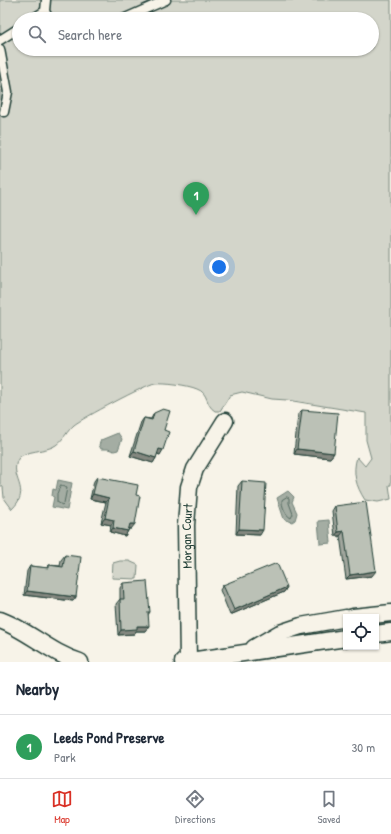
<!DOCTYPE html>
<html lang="en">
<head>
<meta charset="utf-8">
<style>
  :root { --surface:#fff; --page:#f6f6f7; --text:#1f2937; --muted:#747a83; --line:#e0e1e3; --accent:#d93025 }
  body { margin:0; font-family:"Patrick Hand",sans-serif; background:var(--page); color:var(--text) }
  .controls { position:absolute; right:12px; bottom:12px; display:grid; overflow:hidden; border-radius:0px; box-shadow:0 1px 3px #0004 }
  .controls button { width:36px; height:36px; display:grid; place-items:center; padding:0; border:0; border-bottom:1px solid var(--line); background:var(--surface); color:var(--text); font:20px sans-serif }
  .you { position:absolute; left:219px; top:267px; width:14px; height:14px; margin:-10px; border:3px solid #fff; border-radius:50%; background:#1a73e8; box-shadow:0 0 0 6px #1a73e833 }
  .badge { display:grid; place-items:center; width:26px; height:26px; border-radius:50%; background:var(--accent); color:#fff; font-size:13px; font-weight:700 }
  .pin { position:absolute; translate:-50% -33px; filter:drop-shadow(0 1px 2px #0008) }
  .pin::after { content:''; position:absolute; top:21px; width:14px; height:12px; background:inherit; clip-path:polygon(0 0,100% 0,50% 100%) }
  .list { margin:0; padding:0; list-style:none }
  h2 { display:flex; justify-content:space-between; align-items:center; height:52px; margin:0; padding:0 16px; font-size:17px }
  h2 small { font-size:13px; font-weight:400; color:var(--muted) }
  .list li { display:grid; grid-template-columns:26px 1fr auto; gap:12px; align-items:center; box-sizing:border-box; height:64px; padding:0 16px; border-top:1px solid var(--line) }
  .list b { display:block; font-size:15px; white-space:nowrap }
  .list p { margin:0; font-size:13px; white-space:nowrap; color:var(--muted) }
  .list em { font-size:13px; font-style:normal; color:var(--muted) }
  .icon { flex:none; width:22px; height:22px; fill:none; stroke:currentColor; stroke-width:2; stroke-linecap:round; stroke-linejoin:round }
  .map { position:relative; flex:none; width:391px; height:662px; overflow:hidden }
  .search { position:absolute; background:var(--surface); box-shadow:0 1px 3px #0004; left:12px; right:12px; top:12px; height:44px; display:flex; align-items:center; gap:10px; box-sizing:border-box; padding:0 14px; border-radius:22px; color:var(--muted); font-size:15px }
  .sheet { height:116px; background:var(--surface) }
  nav { display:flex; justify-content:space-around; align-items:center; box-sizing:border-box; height:56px; border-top:1px solid var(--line); background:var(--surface); font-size:11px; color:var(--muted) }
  nav a { display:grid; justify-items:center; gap:2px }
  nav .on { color:var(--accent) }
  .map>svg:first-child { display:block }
</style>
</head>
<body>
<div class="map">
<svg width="391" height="662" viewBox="0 0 391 662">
  <rect width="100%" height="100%" fill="#f7f3e8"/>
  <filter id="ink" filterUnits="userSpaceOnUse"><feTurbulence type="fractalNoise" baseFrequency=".025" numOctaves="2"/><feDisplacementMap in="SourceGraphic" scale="8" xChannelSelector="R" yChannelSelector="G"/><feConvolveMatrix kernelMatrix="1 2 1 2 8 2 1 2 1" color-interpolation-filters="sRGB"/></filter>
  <g filter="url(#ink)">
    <path fill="#d3d5ca" stroke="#79897f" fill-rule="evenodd" d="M 0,0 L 391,0 L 391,485 L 389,485 L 391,499 L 378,502 L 365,500 C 356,486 352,473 357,457 L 365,466 L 371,458 L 366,440 L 366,413 L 287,400 L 272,399 L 242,392 L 230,395 L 220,411 L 215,411 C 205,405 209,393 197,389 C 188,385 164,382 155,383 C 147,384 81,419 74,425 C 67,431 64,439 56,445 C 47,452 23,450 18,459 C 8,478 33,489 12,509 L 4,498 L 3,487 L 0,485 ZM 19,19 L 372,19 L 372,49 L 19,49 Z
      M 120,561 L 129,561 L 138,565 L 137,579 L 112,578 L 113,563 Z"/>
    <path fill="#a4ada3" stroke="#6f8077" d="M 118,433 L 122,439 L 118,450 L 114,451 L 108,449 L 101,449 L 99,445 L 101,440 Z
      M 58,480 L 72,483 L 67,510 L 52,507 L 54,497 L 52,496 L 53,489 L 56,490 Z
      M 288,491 L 294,497 L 292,502 L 297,513 L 295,520 L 292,522 L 284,519 L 277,498 Z
      M 329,520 L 331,543 L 320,544 L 318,521 Z"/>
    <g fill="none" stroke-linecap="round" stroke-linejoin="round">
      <path stroke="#546a60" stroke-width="1" d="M 61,485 L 67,488 L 64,503 L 62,505 L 57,502 L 57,494 Z
        M 287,497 L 289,498 L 289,503 L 293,514 L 291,518 C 286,516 281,505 282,500 Z"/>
      <g stroke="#1f3d34" stroke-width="11">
        <path id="service" d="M 45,11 L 49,19
          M 32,19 L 45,11 L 46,0
          M 123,19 L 166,0
          M 0,40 L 19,28
          M 0,49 L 8,92 L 4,112"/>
      </g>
      <g stroke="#1f3d34" stroke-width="19">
        <g id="minor">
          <path d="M 353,617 L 391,613"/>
          <path d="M 0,620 C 28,630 50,653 80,662"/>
          <path d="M 376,634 L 391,632"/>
          <path d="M 254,648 L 280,633 L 301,626 L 346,618"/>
          <path id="s1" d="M 188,661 L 186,525 L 189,487 L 195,469 L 225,421"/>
          <path d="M 183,662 L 346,638"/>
        </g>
      </g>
      <use href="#service" stroke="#f7f3e8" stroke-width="8"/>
      <use href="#minor" stroke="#f7f3e8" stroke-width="16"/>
    </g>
    <path fill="#a1a69d" stroke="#1f3d34" d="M 302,410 L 334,453 L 330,458 L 294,454 L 298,414 Z
      M 154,413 L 164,430 L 160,455 L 157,454 L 156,458 L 153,463 L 130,456 L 141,422 L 144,418 L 151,419 Z
      M 97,477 L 136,495 L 131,529 L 129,529 L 125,536 L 110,532 L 111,525 L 101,523 L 106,502 L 90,499 L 94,481 Z
      M 242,481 L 260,535 L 236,534 L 238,486 Z
      M 335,506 L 372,576 L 346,579 L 340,536 L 335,536 L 332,511 Z
      M 65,555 L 76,597 L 73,601 L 24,595 L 27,571 L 30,566 L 47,568 L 49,565 L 60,566 L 61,560 Z
      M 123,583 L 150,612 L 148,615 L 145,631 L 136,631 L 134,634 L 118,635 L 116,604 L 120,599 L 120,588 Z
      M 223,585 L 287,587 L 284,592 L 230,615 L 220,590 Z"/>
    <path fill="#83877f" stroke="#1f3d34" d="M 159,449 L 163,450 L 160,455 L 156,453 Z
      M 297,449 L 334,453 L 330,458 L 294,454 Z
      M 134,451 L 156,458 L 153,463 L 130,456 Z
      M 93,494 L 109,498 L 106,502 L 90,499 Z
      M 105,518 L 114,520 L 111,525 L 101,523 Z
      M 130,524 L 135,524 L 131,529 L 126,528 Z
      M 113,528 L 128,531 L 125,536 L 110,532 Z
      M 239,529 L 263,530 L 260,535 L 236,534 Z
      M 344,531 L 340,536 L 335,536 L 338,532 Z
      M 376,571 L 372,576 L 346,579 L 350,575 Z
      M 287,587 L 284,592 L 230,615 L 234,610 Z
      M 27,591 L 76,597 L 73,601 L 24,595 Z
      M 137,626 L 149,626 L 145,631 L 136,631 L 134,634 L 118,635 L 121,630 Z"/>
    <path fill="#bbc1b6" stroke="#1f3d34" d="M 163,409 L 170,411 L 164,430 L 169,432 L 163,450 L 159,449 L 156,458 L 134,451 L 144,418 L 152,420 L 154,413 Z
      M 302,410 L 338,413 L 334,453 L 297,449 Z
      M 97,477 L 138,485 L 136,495 L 140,496 L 135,524 L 130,524 L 128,531 L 113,528 L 114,520 L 105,518 L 109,498 L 93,494 Z
      M 242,481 L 266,483 L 263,530 L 239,529 Z
      M 366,502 L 376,571 L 350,575 L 344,531 L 338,532 L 335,506 Z
      M 65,555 L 81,557 L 76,597 L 27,591 L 30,566 L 49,568 L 49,565 L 63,567 Z
      M 277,563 L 287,587 L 234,610 L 223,585 Z
      M 147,581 L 150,612 L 148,612 L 149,626 L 137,626 L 137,629 L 121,630 L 120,599 L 124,599 L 123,583 Z"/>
  </g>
  <g text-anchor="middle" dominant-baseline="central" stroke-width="3" stroke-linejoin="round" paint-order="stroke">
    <g font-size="13" fill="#1f3d34" stroke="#f7f3e8">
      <text stroke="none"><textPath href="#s1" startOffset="125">Morgan Court</textPath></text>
    </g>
  </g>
</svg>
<div class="controls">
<button><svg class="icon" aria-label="locate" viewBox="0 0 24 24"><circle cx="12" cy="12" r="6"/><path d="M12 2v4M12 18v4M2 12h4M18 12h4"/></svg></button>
</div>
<div class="you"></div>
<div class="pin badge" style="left:196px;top:215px;background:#2e9e5b">1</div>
<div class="search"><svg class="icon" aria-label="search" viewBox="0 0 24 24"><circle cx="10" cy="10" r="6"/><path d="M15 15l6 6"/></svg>Search here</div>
</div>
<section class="sheet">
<h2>Nearby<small></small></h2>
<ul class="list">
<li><span class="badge" style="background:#2e9e5b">1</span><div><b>Leeds Pond Preserve</b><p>Park</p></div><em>30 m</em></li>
</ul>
</section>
<nav>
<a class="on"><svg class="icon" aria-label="map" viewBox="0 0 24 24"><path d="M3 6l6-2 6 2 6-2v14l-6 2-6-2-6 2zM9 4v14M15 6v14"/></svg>Map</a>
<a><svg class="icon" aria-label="directions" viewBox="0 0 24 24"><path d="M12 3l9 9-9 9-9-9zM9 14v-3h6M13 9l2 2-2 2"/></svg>Directions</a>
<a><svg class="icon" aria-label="saved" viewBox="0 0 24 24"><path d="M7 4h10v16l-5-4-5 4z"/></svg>Saved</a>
</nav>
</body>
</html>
